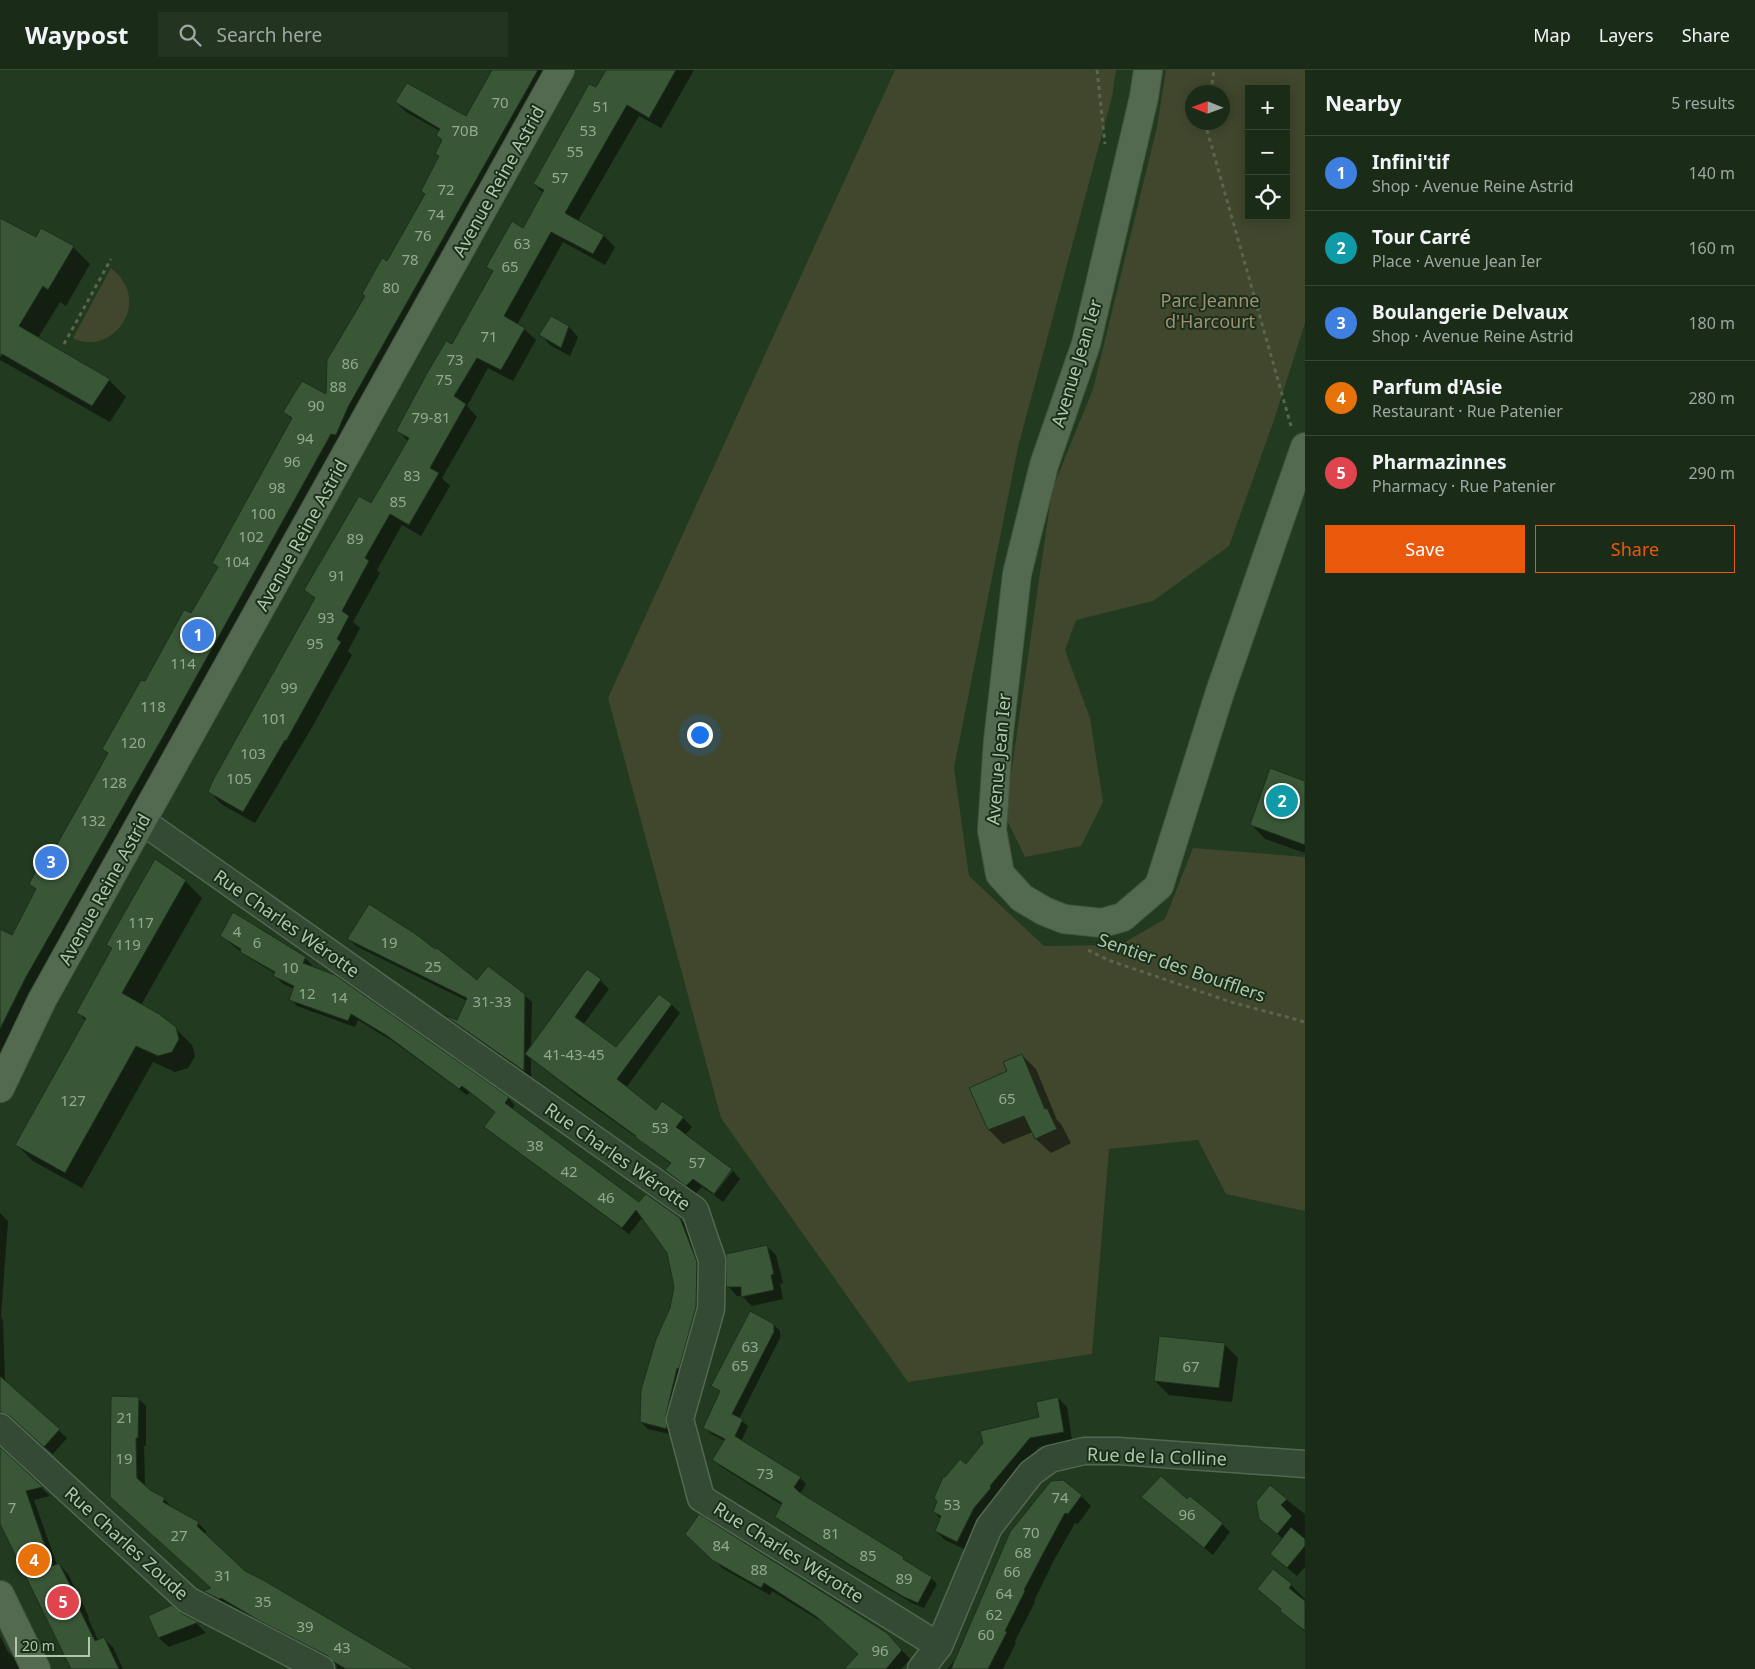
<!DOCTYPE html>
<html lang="en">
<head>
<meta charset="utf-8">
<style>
  :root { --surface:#1a2c18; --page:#233421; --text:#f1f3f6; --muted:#9fa7a2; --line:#384837; --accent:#ea580c }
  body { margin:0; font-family:"Noto Sans",sans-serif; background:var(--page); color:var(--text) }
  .controls { position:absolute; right:15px; top:15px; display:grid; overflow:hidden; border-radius:0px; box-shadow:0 2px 12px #0003 }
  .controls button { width:45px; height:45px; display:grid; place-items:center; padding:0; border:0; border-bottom:1px solid var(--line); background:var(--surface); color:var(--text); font:25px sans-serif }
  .compass { position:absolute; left:1185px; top:15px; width:45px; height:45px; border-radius:50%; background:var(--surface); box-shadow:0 2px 12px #0003; rotate:271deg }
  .scale { position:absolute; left:15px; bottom:12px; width:75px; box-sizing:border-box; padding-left:5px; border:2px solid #afc7ae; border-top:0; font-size:14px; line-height:18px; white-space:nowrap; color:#afc7ae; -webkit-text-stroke:4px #1a2f19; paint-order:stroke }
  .you { position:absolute; left:699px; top:664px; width:18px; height:18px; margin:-12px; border:4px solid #fff; border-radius:50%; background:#1a73e8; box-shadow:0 0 0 8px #1a73e833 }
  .badge { display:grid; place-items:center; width:32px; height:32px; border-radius:50%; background:var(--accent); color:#fff; font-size:16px; font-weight:700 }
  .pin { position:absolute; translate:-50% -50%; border:2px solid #fff; box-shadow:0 1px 5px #0006 }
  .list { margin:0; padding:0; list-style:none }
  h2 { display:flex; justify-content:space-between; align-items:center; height:65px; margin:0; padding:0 20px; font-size:21px }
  h2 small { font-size:16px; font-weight:400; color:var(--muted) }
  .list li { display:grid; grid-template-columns:32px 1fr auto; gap:15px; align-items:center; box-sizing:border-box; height:75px; padding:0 20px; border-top:1px solid var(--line) }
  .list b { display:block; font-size:19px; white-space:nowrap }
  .list p { margin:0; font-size:16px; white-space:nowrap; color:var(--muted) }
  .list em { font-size:16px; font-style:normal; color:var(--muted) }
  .actions { display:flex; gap:10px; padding:15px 20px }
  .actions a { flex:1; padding:11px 0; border:1px solid var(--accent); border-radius:0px; text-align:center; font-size:18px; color:var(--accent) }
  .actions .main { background:var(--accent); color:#fff }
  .icon { flex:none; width:28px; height:28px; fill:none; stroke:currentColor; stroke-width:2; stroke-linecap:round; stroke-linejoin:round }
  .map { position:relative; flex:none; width:1305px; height:1599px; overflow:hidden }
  header { display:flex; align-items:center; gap:30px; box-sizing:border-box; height:70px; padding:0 25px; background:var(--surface); border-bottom:1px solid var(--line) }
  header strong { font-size:24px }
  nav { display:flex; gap:28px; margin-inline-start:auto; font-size:18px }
  .search { width:350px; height:45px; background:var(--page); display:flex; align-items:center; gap:12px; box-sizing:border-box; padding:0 18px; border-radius:0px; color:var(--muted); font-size:19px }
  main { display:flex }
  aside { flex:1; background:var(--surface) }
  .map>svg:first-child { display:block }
</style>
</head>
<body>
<header>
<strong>Waypost</strong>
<div class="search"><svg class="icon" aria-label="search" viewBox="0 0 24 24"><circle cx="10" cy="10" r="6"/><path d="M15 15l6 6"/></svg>Search here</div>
<nav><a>Map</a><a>Layers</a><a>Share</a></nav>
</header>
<main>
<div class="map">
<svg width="1305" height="1599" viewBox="0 0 1305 1599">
  <rect width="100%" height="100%" fill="#223a20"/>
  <path fill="#40472d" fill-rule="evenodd" d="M 895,0 L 1116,0 L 1112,27 L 1018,377 L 954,698 L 969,806 L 1044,876 L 1120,875 L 1165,849 L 1193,778 L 1305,787 L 1305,1141 L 1226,1124 L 1198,1070 L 1109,1079 L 1092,1284 L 908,1312 L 721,1048 L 608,628 Z
    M 1166,0 L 1305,0 L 1305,253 L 1274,350 L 1229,476 L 1153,531 L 1076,550 L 1065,580 L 1090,648 L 1103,732 L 1081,776 L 1025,787 L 1005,746 L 1052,420 L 1093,319 L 1157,57 ZM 1249,19 L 1286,19 L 1286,146 L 1249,146 ZM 1192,22 L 1222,22 L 1222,52 L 1192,52 Z
    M 111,198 C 155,233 110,288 73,268 Z"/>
  <path fill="#0007" d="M 494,0 L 554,0 L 35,917 L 0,983 L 0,874 L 12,867 L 36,820 L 30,814 L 47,794 L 108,684 L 104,679 L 145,613 L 192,544 L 219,498 L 213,493 L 293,350 L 284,342 L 327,326 L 388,192 L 426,125 L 440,87 L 437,84 L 443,71 L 440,61 L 406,42 L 396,32 L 466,48 Z
    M 608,0 L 694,0 L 661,58 L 639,46 L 578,151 L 604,166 L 615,177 L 605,195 L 563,172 L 517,255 L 524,259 L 536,270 L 513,311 L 488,298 L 467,336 L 477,347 L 442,408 L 450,416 L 421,466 L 402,455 L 377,500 L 380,503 L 353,552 L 360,558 L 348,581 L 352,585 L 311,659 L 255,753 L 221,734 L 210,722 L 315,529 L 306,520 L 372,435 L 408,371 L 397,360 L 453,275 L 494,203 L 488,197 L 524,159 L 544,124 L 534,114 L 597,19 Z
    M 0,149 L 36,168 L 73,177 L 90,194 L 66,236 L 60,232 L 38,268 L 109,310 L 126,327 L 110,352 L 0,290 Z
    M 551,248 L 569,257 L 578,267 L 570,286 L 550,275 L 541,265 Z
    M 1305,712 L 1305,783 L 1265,769 L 1251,754 Z
    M 185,811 L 202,828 L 141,935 L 175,958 L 192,975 L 195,986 L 188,998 L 175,1002 L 153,992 L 82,1118 L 33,1091 L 17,1075 L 86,951 L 78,942 L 113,880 L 108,875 Z
    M 221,866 L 305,888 L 312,895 L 311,898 L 508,1028 L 515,1035 L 511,1040 L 639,1133 L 680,1149 L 687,1156 L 703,1200 L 702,1244 L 673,1365 L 648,1359 L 641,1352 L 676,1217 L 668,1183 L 643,1147 L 629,1164 L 493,1063 L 486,1057 L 496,1043 L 470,1022 L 467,1025 L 394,972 L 358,950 L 355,957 L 297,936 L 291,929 L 294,919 L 282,913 L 275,906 L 276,904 L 249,888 Z
    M 349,869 L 477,911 L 524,925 L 532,932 L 531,977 L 600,910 L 609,919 L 583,955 L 616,979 L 671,934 L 680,943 L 626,1018 L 656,1041 L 662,1032 L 683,1048 L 692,1057 L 685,1065 L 731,1099 L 712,1124 L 702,1117 L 696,1123 L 675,1109 L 666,1100 L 671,1094 L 639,1069 L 577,1025 L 531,988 L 531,1007 L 453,952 L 449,948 L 458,952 L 467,931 L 356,876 Z
    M 1022,985 L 1036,999 L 1057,1050 L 1061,1054 L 1071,1073 L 1051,1083 L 1036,1069 L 1033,1062 L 1003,1074 L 989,1060 L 1008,1002 Z
    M 733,1101 L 740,1109 L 723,1132 L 714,1125 Z
    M 0,1143 L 8,1151 L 1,1247 L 3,1250 L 5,1312 L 67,1368 L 53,1384 L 6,1343 L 0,1330 Z
    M 767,1176 L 776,1185 L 783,1213 L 780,1214 L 783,1229 L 752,1236 L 742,1226 L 737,1226 L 728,1216 Z
    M 774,1255 L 780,1261 L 780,1268 L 739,1349 L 748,1356 L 741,1372 L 800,1408 L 806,1414 L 800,1424 L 903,1488 L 910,1494 L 931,1508 L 937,1514 L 924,1538 L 912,1533 L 858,1501 L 783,1453 L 776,1446 L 782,1435 L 720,1396 L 714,1389 L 725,1371 L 711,1364 L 705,1358 L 721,1323 L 713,1316 Z
    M 1224,1274 L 1238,1288 L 1232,1332 L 1169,1325 L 1155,1311 Z
    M 138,1328 L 146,1336 L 146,1376 L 144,1376 L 145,1417 L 164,1429 L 173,1438 L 198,1453 L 206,1461 L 205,1465 L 244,1502 L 411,1599 L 337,1599 L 336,1593 L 268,1558 L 230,1535 L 228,1537 L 213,1529 L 205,1521 L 212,1518 L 120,1436 Z
    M 1058,1328 L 1067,1337 L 1072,1370 L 1039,1377 L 998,1425 L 966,1480 L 945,1470 L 936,1461 L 941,1449 L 934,1442 L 966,1396 L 1040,1348 Z
    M 0,1379 L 50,1426 L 34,1430 L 57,1495 L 59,1494 L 68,1504 L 89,1547 L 88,1548 L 98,1570 L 103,1568 L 113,1577 L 123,1599 L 71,1599 L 0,1450 Z
    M 1270,1417 L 1305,1444 L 1305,1497 L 1297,1506 L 1271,1484 L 1283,1469 L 1260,1449 Z
    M 1081,1426 L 1091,1436 L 1078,1454 L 1075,1453 L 1054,1490 L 1034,1531 L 1035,1532 L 1015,1571 L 1016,1573 L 1003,1599 L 947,1599 L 957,1588 L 1012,1463 Z
    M 1187,1431 L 1222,1454 L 1230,1462 L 1213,1485 L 1151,1435 Z
    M 687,1464 L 895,1573 L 910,1589 L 901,1599 L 846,1599 L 860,1584 L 827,1555 L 772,1521 L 770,1525 L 722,1498 Z
    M 1291,1515 L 1305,1529 L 1305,1562 L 1259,1519 Z
    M 180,1544 L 197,1554 L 206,1563 L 169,1577 L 159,1568 L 150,1547 Z
    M 0,1566 L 8,1582 L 15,1589 L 20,1599 L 0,1599 Z"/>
  <path fill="#395637" stroke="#1c311b" d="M 492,0 L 538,0 L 348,337 L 336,365 L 331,364 L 164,665 L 26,907 L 0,959 L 0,859 L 12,865 L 36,819 L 29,814 L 42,790 L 47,792 L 82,730 L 108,683 L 102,679 L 141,610 L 145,611 L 184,540 L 191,543 L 218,497 L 212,493 L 292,348 L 283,342 L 302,311 L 326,324 L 327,290 L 365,226 L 362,224 L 382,188 L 387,191 L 425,124 L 421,121 L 439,86 L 435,84 L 442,70 L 436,65 L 440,59 L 395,32 L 407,13 L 466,46 Z
    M 606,0 L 676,0 L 649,48 L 627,35 L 565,143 L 604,165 L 593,184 L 551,162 L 504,246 L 525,258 L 501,300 L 477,288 L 465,308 L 454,326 L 466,334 L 430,398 L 439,403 L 409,455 L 390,444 L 365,488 L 369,491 L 342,541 L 349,546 L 337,569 L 341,572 L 286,671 L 285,670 L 243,742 L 208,722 L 213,710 L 315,528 L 304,520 L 359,426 L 371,433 L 409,368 L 396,361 L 426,305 L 446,271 L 452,274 L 493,201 L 486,197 L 512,151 L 523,158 L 544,120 L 533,114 L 589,14 L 596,17 Z
    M 0,148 L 36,167 L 41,158 L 74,176 L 48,220 L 43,216 L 19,256 L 110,309 L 92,336 L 2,284 L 0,287 Z
    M 551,246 L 569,256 L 561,278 L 539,265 Z
    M 1270,698 L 1305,711 L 1305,775 L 1250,755 Z
    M 155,789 L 186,810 L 122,923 L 159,944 L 176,957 L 179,969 L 172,982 L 158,986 L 136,976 L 65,1103 L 15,1075 L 86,948 L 76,943 L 112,878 L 106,875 Z
    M 369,834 L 417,865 L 435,879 L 437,878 L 477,910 L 488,896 L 525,924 L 524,1001 L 444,945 L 457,950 L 467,928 L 347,869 Z
    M 233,842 L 306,887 L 303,893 L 335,905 L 509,1027 L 505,1033 L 639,1132 L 646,1124 L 680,1148 L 697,1192 L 696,1237 L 679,1299 L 677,1298 L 666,1345 L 667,1359 L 640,1352 L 641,1320 L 656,1269 L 670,1238 L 674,1217 L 667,1183 L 636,1140 L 622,1158 L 484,1057 L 495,1042 L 462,1016 L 459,1019 L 386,965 L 351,944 L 348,951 L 289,930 L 294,916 L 273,906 L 275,902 L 240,882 L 241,879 L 220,866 Z
    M 587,899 L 601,909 L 575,947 L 616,977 L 659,924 L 672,934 L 617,1009 L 656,1040 L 662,1031 L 684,1047 L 676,1057 L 732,1099 L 714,1124 L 693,1109 L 686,1116 L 665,1100 L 671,1093 L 635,1067 L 636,1066 L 567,1016 L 525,984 Z
    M 1022,984 L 1045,1039 L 1047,1038 L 1057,1059 L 1035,1069 L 1024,1046 L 988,1060 L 969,1018 L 1007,1001 L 1003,992 Z
    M 767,1175 L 774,1204 L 771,1205 L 774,1220 L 741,1227 L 741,1217 L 726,1217 L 726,1184 Z
    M 750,1241 L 774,1254 L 774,1262 L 732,1344 L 743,1349 L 735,1366 L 801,1407 L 794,1417 L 799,1422 L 904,1487 L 903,1489 L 932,1507 L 918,1533 L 904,1527 L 850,1495 L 775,1447 L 782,1433 L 712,1390 L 725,1369 L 703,1358 L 720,1321 L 711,1316 Z
    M 1159,1266 L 1225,1273 L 1219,1318 L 1154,1311 Z
    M 0,1306 L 60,1359 L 44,1377 L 10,1346 L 0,1342 Z
    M 111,1326 L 139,1327 L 138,1368 L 136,1368 L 137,1408 L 150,1420 L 165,1428 L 163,1432 L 199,1452 L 197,1456 L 245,1501 L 263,1510 L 414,1599 L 346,1599 L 334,1592 L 328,1586 L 258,1550 L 221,1528 L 219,1529 L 203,1521 L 211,1518 L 110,1427 Z
    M 1058,1327 L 1064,1362 L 1030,1368 L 990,1416 L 991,1418 L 974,1438 L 957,1472 L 935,1461 L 941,1446 L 933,1442 L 937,1431 L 934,1428 L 943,1407 L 945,1407 L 960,1389 L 966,1394 L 983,1373 L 980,1361 L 1039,1347 L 1036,1332 Z
    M 0,1377 L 43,1417 L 26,1421 L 52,1496 L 59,1493 L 81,1537 L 79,1538 L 95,1571 L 104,1567 L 119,1599 L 71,1599 L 0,1454 Z
    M 1161,1406 L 1187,1429 L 1190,1426 L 1223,1453 L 1204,1478 L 1141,1427 Z
    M 1063,1410 L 1082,1425 L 1068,1444 L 1065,1443 L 1045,1480 L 1024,1520 L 1025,1521 L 1005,1561 L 1007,1562 L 988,1599 L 951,1599 L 1010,1462 L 1051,1411 Z
    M 1270,1415 L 1287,1429 L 1281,1435 L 1292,1446 L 1277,1464 L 1259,1449 L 1256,1432 Z
    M 699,1444 L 887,1563 L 902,1580 L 886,1599 L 844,1599 L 858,1584 L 817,1547 L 764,1513 L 761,1518 L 712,1490 L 685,1464 Z
    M 1291,1457 L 1305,1469 L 1305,1476 L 1287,1498 L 1270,1484 Z
    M 1273,1499 L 1292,1514 L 1289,1518 L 1305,1531 L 1305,1561 L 1280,1541 L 1281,1539 L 1257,1519 Z
    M 172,1535 L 181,1543 L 199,1552 L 158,1568 L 148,1546 Z"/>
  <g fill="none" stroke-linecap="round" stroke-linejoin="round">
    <g stroke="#526851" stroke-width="29">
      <path id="minor" d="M 142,751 L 695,1140 L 712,1190 L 711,1239 L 680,1349 L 701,1428 L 939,1576
        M 0,1357 L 188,1530 L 321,1599
        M 921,1599 L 939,1576 L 989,1457 L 1031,1403 L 1050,1389 L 1084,1381 L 1119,1381 L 1305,1394"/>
    </g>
    <g stroke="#415740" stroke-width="30">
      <path id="major" d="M 1148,0 L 1144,27 L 1086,274 L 1044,395 L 1017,504 L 998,671 L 992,760 L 1000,804 L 1022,828 L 1044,841 L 1064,849 L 1102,853 L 1123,847 L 1159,816 L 1220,622 L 1305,377
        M 0,1018 L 42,930 L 560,0
        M 0,1525 L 36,1599"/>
    </g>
    <path stroke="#59664d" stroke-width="3" stroke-dasharray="4 4" stroke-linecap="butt" d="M 1097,0 L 1105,74
      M 1211,22 L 1214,0
      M 1208,52 L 1207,60 L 1291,356
      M 64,274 L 111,189
      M 1088,880 L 1108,890 L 1231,932 L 1305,952"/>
    <use href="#minor" stroke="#354a34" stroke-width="26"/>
    <use href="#major" stroke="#536a51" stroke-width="28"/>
  </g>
  <g text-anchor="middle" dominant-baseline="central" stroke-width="4" stroke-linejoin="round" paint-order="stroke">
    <g font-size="15" fill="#92ab90">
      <text x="500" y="32">70</text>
      <text x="601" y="36">51</text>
      <text x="465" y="60">70B</text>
      <text x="588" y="60">53</text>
      <text x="575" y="81">55</text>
      <text x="560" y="107">57</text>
      <text x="446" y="119">72</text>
      <text x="436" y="144">74</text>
      <text x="423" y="165">76</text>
      <text x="522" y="173">63</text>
      <text x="410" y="189">78</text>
      <text x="510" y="196">65</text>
      <text x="391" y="217">80</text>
      <text x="489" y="266">71</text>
      <text x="455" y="289">73</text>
      <text x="350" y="293">86</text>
      <text x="444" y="309">75</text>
      <text x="338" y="316">88</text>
      <text x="316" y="335">90</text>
      <text x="431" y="347">79-81</text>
      <text x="305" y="368">94</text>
      <text x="292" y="391">96</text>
      <text x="412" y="405">83</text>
      <text x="277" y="417">98</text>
      <text x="398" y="431">85</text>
      <text x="263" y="443">100</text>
      <text x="251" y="466">102</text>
      <text x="355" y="468">89</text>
      <text x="237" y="491">104</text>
      <text x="337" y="505">91</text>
      <text x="326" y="547">93</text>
      <text x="315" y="573">95</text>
      <text x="183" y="593">114</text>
      <text x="289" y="617">99</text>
      <text x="153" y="636">118</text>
      <text x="274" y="648">101</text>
      <text x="133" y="672">120</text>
      <text x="253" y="683">103</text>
      <text x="239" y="708">105</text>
      <text x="114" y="712">128</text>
      <text x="93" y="750">132</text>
      <text x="141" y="852">117</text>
      <text x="237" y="861">4</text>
      <text x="257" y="872">6</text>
      <text x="389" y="872">19</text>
      <text x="128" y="874">119</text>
      <text x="433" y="896">25</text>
      <text x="290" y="897">10</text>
      <text x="307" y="923">12</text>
      <text x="339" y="927">14</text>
      <text x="492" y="931">31-33</text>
      <text x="574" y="984">41-43-45</text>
      <text x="1007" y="1028">65</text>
      <text x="73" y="1030">127</text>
      <text x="660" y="1057">53</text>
      <text x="535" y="1075">38</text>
      <text x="697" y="1092">57</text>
      <text x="569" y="1101">42</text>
      <text x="606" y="1127">46</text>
      <text x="750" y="1276">63</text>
      <text x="740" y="1295">65</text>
      <text x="1191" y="1296">67</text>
      <text x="125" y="1347">21</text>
      <text x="124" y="1388">19</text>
      <text x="765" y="1403">73</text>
      <text x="1060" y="1427">74</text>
      <text x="952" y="1434">53</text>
      <text x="12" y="1437">7</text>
      <text x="1187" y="1444">96</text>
      <text x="1031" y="1462">70</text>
      <text x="831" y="1463">81</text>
      <text x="179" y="1465">27</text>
      <text x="721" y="1475">84</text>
      <text x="1023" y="1482">68</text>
      <text x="868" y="1485">85</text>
      <text x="759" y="1499">88</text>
      <text x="1012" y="1501">66</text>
      <text x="223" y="1505">31</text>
      <text x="904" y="1508">89</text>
      <text x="1004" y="1523">64</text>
      <text x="263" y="1531">35</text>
      <text x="994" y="1544">62</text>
      <text x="305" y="1556">39</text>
      <text x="986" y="1564">60</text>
      <text x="342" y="1577">43</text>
      <text x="880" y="1580">96</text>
    </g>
    <g font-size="18" fill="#afc7ae" stroke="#1a2f19">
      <text transform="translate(498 111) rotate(-61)">Avenue Reine Astrid</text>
      <text transform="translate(1076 293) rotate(-73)">Avenue Jean Ier</text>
      <text transform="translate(301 465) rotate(-61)">Avenue Reine Astrid</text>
      <text transform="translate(998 689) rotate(-85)">Avenue Jean Ier</text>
      <text transform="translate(104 819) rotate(-61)">Avenue Reine Astrid</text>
      <text transform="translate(287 853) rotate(35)">Rue Charles Wérotte</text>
      <text transform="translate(1182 897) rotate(19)">Sentier des Boufflers</text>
      <text transform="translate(618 1086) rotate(35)">Rue Charles Wérotte</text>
      <text transform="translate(1157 1386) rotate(2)">Rue de la Colline</text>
      <text transform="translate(127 1473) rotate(42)">Rue Charles Zoude</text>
      <text transform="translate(789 1482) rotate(32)">Rue Charles Wérotte</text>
    </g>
    <g font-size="18" fill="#a28f74" stroke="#1a2f19">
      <text x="1210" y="230">Parc Jeanne<tspan x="1210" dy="21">d'Harcourt</tspan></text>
    </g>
  </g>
</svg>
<div class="controls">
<button>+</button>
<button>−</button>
<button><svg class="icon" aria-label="locate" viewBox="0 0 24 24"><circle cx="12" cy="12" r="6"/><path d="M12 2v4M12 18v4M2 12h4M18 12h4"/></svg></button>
</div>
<svg class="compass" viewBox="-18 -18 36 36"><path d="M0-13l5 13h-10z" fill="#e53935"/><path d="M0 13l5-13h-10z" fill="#9fa7a2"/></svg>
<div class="scale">20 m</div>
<div class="you"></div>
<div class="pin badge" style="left:198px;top:565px;background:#3f7fe0">1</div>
<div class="pin badge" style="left:1282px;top:731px;background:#0f9aa8">2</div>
<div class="pin badge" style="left:51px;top:792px;background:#3f7fe0">3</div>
<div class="pin badge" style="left:34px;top:1490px;background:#e8710a">4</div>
<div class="pin badge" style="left:63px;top:1532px;background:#e0444e">5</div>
</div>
<aside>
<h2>Nearby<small>5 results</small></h2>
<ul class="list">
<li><span class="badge" style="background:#3f7fe0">1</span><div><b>Infini'tif</b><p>Shop · Avenue Reine Astrid</p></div><em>140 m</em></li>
<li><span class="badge" style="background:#0f9aa8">2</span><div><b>Tour Carré</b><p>Place · Avenue Jean Ier</p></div><em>160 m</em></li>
<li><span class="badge" style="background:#3f7fe0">3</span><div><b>Boulangerie Delvaux</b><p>Shop · Avenue Reine Astrid</p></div><em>180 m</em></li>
<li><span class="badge" style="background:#e8710a">4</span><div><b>Parfum d'Asie</b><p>Restaurant · Rue Patenier</p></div><em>280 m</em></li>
<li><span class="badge" style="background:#e0444e">5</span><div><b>Pharmazinnes</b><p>Pharmacy · Rue Patenier</p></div><em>290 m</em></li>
</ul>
<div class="actions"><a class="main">Save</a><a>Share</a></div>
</aside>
</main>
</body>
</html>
